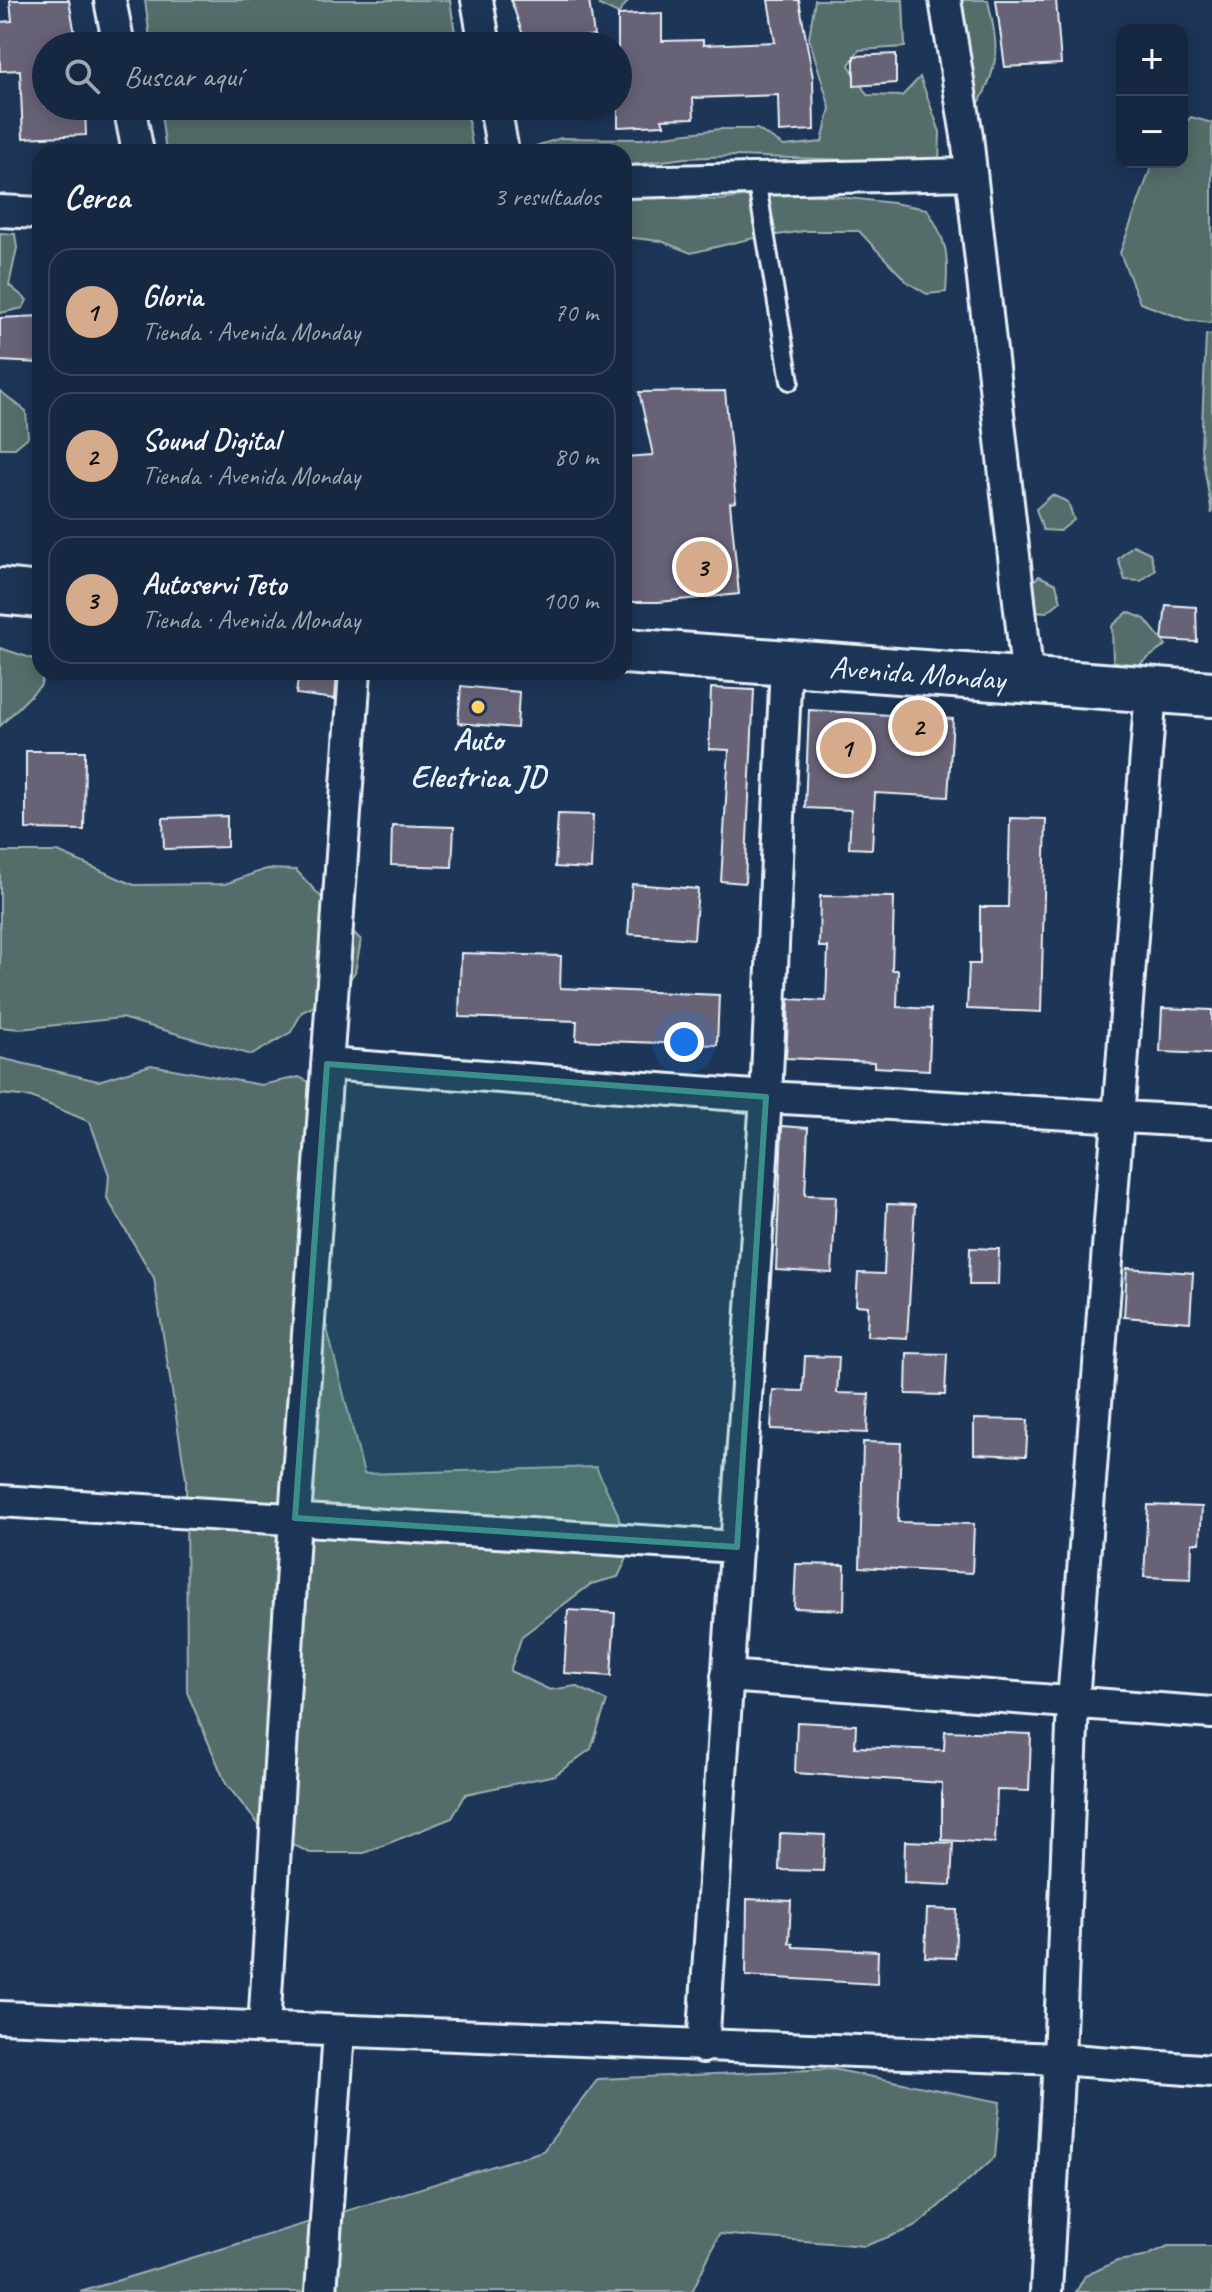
<!DOCTYPE html>
<html lang="es">
<head>
<meta charset="utf-8">
<style>
  :root { --surface:#162841; --page:#23344c; --text:#f1f3f6; --muted:#9ea6b1; --line:#35445a; --accent:#d6ab8b }
  body { margin:0; font-family:Caveat,sans-serif; background:var(--page); color:var(--text) }
  .controls { position:absolute; right:24px; top:24px; display:grid; overflow:hidden; border-radius:16px; box-shadow:0 4px 20px #0003 }
  .controls button { width:72px; height:72px; display:grid; place-items:center; padding:0; border:0; border-bottom:2px solid var(--line); background:var(--surface); color:var(--text); font:40px sans-serif }
  .you { position:absolute; left:684px; top:1042px; width:28px; height:28px; margin:-20px; border:6px solid #fff; border-radius:50%; background:#1a73e8; box-shadow:0 0 0 12px #1a73e833 }
  .badge { display:grid; place-items:center; width:52px; height:52px; border-radius:50%; background:var(--accent); color:#111; font-size:26px; font-weight:700 }
  .pin { position:absolute; translate:-50% -50%; border:4px solid #fff; box-shadow:0 2px 8px #0006 }
  .list { margin:0; padding:0; list-style:none }
  h2 { display:flex; justify-content:space-between; align-items:center; height:104px; margin:0; padding:0 32px; font-size:34px }
  h2 small { font-size:26px; font-weight:400; color:var(--muted) }
  .list li { display:grid; grid-template-columns:52px 1fr auto; gap:24px; align-items:center; box-sizing:border-box; height:128px; margin:0 16px 16px; padding:0 16px; border:2px solid var(--line); border-radius:24px }
  .list b { display:block; font-size:30px; white-space:nowrap }
  .list p { margin:0; font-size:26px; white-space:nowrap; color:var(--muted) }
  .list em { font-size:26px; font-style:normal; color:var(--muted) }
  .icon { flex:none; width:44px; height:44px; fill:none; stroke:currentColor; stroke-width:2; stroke-linecap:round; stroke-linejoin:round }
  .map { position:relative; flex:none; width:1212px; height:2292px; overflow:hidden }
  .search { position:absolute; background:var(--surface); box-shadow:0 4px 20px #0003; left:32px; top:32px; width:600px; height:88px; display:flex; align-items:center; gap:20px; box-sizing:border-box; padding:0 28px; border-radius:44px; color:var(--muted); font-size:30px }
  .panel { position:absolute; background:var(--surface); box-shadow:0 4px 20px #0003; left:32px; top:144px; width:600px; height:536px; border-radius:24px }
  .map>svg:first-child { display:block }
</style>
</head>
<body>
<div class="map">
<svg width="1212" height="2292" viewBox="0 0 1212 2292">
  <rect width="100%" height="100%" fill="#1d3557"/>
  <filter id="ink" filterUnits="userSpaceOnUse"><feTurbulence type="fractalNoise" baseFrequency=".0125" numOctaves="2"/><feDisplacementMap in="SourceGraphic" scale="16" xChannelSelector="R" yChannelSelector="G"/><feConvolveMatrix kernelMatrix="1 2 1 2 8 2 1 2 1" color-interpolation-filters="sRGB"/></filter>
  <g filter="url(#ink)">
    <path fill="#556d6a" stroke="#9eafb1" stroke-width="2" d="M 145,0 L 450,0 L 457,46 L 151,46 Z
      M 600,0 L 629,0 L 618,14 L 599,5 Z
      M 815,0 L 903,0 L 905,47 L 859,50 L 849,65 L 867,95 L 902,96 L 920,77 L 940,132 L 939,163 L 734,156 L 685,158 L 624,166 L 624,152 L 537,152 L 536,146 L 561,138 L 641,139 L 720,129 L 757,129 L 784,146 L 822,142 L 830,108 L 809,38 Z
      M 944,0 L 988,0 C 997,45 1002,60 979,103 L 965,88 Z
      M 160,106 L 466,106 L 473,152 L 166,152 Z
      M 1191,117 L 1212,123 L 1212,323 L 1187,320 L 1140,303 L 1120,253 L 1153,162 L 1182,162 L 1182,126 Z
      M 786,191 L 893,203 L 927,209 C 947,241 949,254 946,292 L 927,294 L 907,282 L 859,231 L 805,231 L 749,239 L 691,253 L 661,241 L 624,237 L 624,196 L 720,200 Z
      M 0,233 L 15,234 L 17,248 L 9,285 L 27,300 L 23,308 L 0,313 Z
      M 1212,334 L 1212,514 L 1201,448 L 1206,335 Z
      M 0,391 L 26,411 L 28,437 L 15,448 L 0,448 Z
      M 1052,495 L 1068,502 L 1074,520 L 1060,531 L 1043,530 L 1036,509 Z
      M 1133,545 L 1150,553 L 1155,570 L 1141,581 L 1125,580 L 1118,559 Z
      M 1039,576 L 1056,584 L 1061,601 L 1047,612 L 1031,611 L 1024,590 Z
      M 1128,612 L 1145,619 L 1166,645 L 1136,667 L 1113,661 L 1112,626 Z
      M 0,648 L 40,661 L 40,672 L 44,672 L 41,685 L 0,726 Z
      M 0,852 L 58,852 L 134,885 L 225,884 L 266,869 L 296,870 L 361,940 L 355,972 L 338,995 L 302,1012 L 291,1032 L 252,1055 L 121,1018 L 20,1029 L 0,1027 Z
      M 0,1058 L 98,1081 L 151,1065 L 261,1085 L 299,1077 L 314,1084 L 306,1246 L 364,1474 L 596,1467 L 618,1514 L 627,1558 L 618,1577 L 591,1584 L 522,1636 L 510,1671 L 550,1690 L 576,1686 L 607,1701 L 591,1749 L 555,1775 L 466,1794 L 452,1818 L 364,1853 L 310,1853 L 263,1830 L 226,1784 L 187,1692 L 186,1479 L 154,1278 L 107,1198 L 109,1175 L 90,1122 L 31,1097 L 0,1094 Z
      M 832,2069 L 1000,2102 L 995,2157 L 915,2227 L 865,2246 L 719,2234 L 692,2292 L 80,2292 L 543,2151 L 598,2079 Z
      M 1168,2246 L 1212,2246 L 1212,2292 L 1076,2292 L 1085,2276 L 1117,2261 L 1144,2257 Z"/>
    <path fill="#686277" stroke="#e8f1f8" stroke-width="2" d="M 10,0 L 69,0 L 77,46 L 46,46 L 46,106 L 85,106 L 86,135 L 23,138 L 20,70 L 0,71 L 0,22 L 12,21 Z
      M 511,0 L 589,0 L 594,36 L 524,38 Z
      M 768,0 L 799,0 L 813,78 L 814,130 L 779,132 L 778,95 L 693,98 L 694,118 L 662,119 L 664,125 L 618,127 L 618,15 L 662,13 L 662,41 L 703,40 L 703,45 L 775,42 Z
      M 996,0 L 1056,0 L 1061,64 L 1005,67 Z
      M 896,54 L 896,83 L 854,86 L 854,56 Z
      M 40,316 L 40,363 L 0,361 L 0,318 Z
      M 725,391 L 736,502 L 730,503 L 739,594 L 659,602 L 624,602 L 624,457 L 653,455 L 639,392 Z
      M 1166,605 L 1196,607 L 1197,642 L 1162,640 Z
      M 299,672 L 337,672 L 335,699 L 296,694 Z
      M 461,686 L 519,692 L 517,728 L 458,723 Z
      M 711,688 L 754,690 L 745,883 L 721,881 L 729,750 L 709,749 Z
      M 809,710 L 953,719 L 948,797 L 875,793 L 872,849 L 849,848 L 851,810 L 805,808 Z
      M 26,751 L 85,751 L 84,830 L 26,829 Z
      M 558,814 L 593,815 L 591,869 L 555,867 Z
      M 227,816 L 227,847 L 164,849 L 163,818 Z
      M 1010,818 L 1046,819 L 1041,1012 L 967,1009 L 969,964 L 980,964 L 980,907 L 1008,907 Z
      M 392,825 L 454,827 L 452,867 L 391,865 Z
      M 632,884 L 698,889 L 694,939 L 628,934 Z
      M 820,896 L 894,897 L 892,970 L 898,970 L 897,1007 L 931,1009 L 929,1070 L 874,1067 L 874,1062 L 786,1058 L 789,999 L 826,1001 L 828,947 L 819,947 Z
      M 461,953 L 561,956 L 560,988 L 719,995 L 717,1045 L 576,1040 L 577,1021 L 459,1017 Z
      M 1162,1008 L 1212,1010 L 1212,1054 L 1160,1052 Z
      M 782,1126 L 808,1128 L 805,1195 L 836,1196 L 832,1273 L 776,1270 Z
      M 887,1204 L 915,1205 L 907,1338 L 867,1336 L 868,1306 L 856,1305 L 858,1273 L 884,1274 Z
      M 970,1248 L 999,1249 L 998,1285 L 969,1285 Z
      M 1127,1268 L 1193,1273 L 1190,1322 L 1124,1317 Z
      M 907,1353 L 947,1354 L 945,1395 L 906,1394 Z
      M 805,1356 L 839,1357 L 837,1393 L 869,1394 L 867,1433 L 771,1429 L 773,1390 L 803,1391 Z
      M 974,1419 L 1028,1420 L 1026,1456 L 974,1454 Z
      M 863,1442 L 901,1443 L 898,1522 L 974,1524 L 972,1573 L 860,1567 Z
      M 1148,1505 L 1202,1507 L 1200,1543 L 1192,1543 L 1191,1579 L 1144,1577 Z
      M 796,1564 L 845,1565 L 844,1610 L 794,1608 Z
      M 568,1610 L 615,1613 L 611,1676 L 564,1673 Z
      M 797,1722 L 856,1725 L 855,1747 L 944,1750 L 945,1731 L 1031,1734 L 1029,1791 L 997,1790 L 995,1843 L 942,1840 L 942,1783 L 795,1773 Z
      M 780,1833 L 825,1835 L 823,1871 L 779,1870 Z
      M 905,1841 L 953,1843 L 951,1885 L 904,1883 Z
      M 747,1899 L 791,1901 L 789,1943 L 793,1944 L 793,1947 L 878,1951 L 877,1984 L 746,1976 Z
      M 927,1909 L 957,1910 L 955,1958 L 925,1957 Z"/>
    <g fill="none" stroke-linecap="round" stroke-linejoin="round">
      <g stroke="#e8f1f8" stroke-width="22">
        <path id="lane" d="M 756,179 L 790,381"/>
      </g>
      <g stroke="#e8f1f8" stroke-width="36">
        <path id="street" d="M 110,0 L 119,46
          M 477,0 L 485,46
          M 945,0 L 967,136 L 1028,681
          M 129,106 L 138,152
          M 495,106 L 503,152
          M 624,182 L 971,174
          M 0,211 L 40,213
          M 327,1064 L 766,1097 L 1212,1122
          M 0,1501 L 737,1547
          M 727,1676 L 1212,1713
          M 0,2017 L 1059,2059 L 1212,2071
          M 264,2028 L 295,1518 L 355,672
          M 703,2047 L 766,1097 L 786,665
          M 321,2292 L 339,2032
          M 1046,2292 L 1059,2059 L 1073,1702 L 1151,690"/>
      </g>
      <g stroke="#e8f1f8" stroke-width="50">
        <g id="secondary">
          <path d="M 0,591 L 40,595"/>
          <path id="s1" d="M 624,651 L 1212,694"/>
        </g>
      </g>
      <use href="#lane" stroke="#1d3557" stroke-width="16"/>
      <use href="#street" stroke="#1d3557" stroke-width="30"/>
      <use href="#secondary" stroke="#1d3557" stroke-width="44"/>
    </g>
  </g>
  <path fill="#3a8f8a" fill-opacity="0.2" stroke="#3a8f8a" stroke-width="6" stroke-linejoin="round" d="M 327,1064 L 766,1097 L 737,1547 L 295,1518 Z"/>
  <circle fill="#ffd166" stroke="#1d3557" stroke-width="3" cx="478" cy="707" r="8"/>
  <g text-anchor="middle" dominant-baseline="central" stroke-width="6" stroke-linejoin="round" paint-order="stroke">
    <g font-size="32" fill="#e8f1f8" stroke="#1d3557">
      <text stroke="none"><textPath href="#s1" startOffset="294">Avenida Monday</textPath></text>
    </g>
    <g font-size="32" font-weight="bold" fill="#e8f1f8" stroke="#1d3557">
      <text x="478" y="739">Auto<tspan x="478" dy="37">Electrica JD</tspan></text>
    </g>
  </g>
</svg>
<div class="controls">
<button>+</button>
<button>−</button>
</div>
<div class="you"></div>
<div class="pin badge" style="left:846px;top:748px">1</div>
<div class="pin badge" style="left:918px;top:726px">2</div>
<div class="pin badge" style="left:702px;top:567px">3</div>
<div class="search"><svg class="icon" aria-label="search" viewBox="0 0 24 24"><circle cx="10" cy="10" r="6"/><path d="M15 15l6 6"/></svg>Buscar aquí</div>
<section class="panel">
<h2>Cerca<small>3 resultados</small></h2>
<ul class="list">
<li><span class="badge">1</span><div><b>Gloria</b><p>Tienda · Avenida Monday</p></div><em>70 m</em></li>
<li><span class="badge">2</span><div><b>Sound Digital</b><p>Tienda · Avenida Monday</p></div><em>80 m</em></li>
<li><span class="badge">3</span><div><b>Autoservi Teto</b><p>Tienda · Avenida Monday</p></div><em>100 m</em></li>
</ul>
</section>
</div>
</body>
</html>
